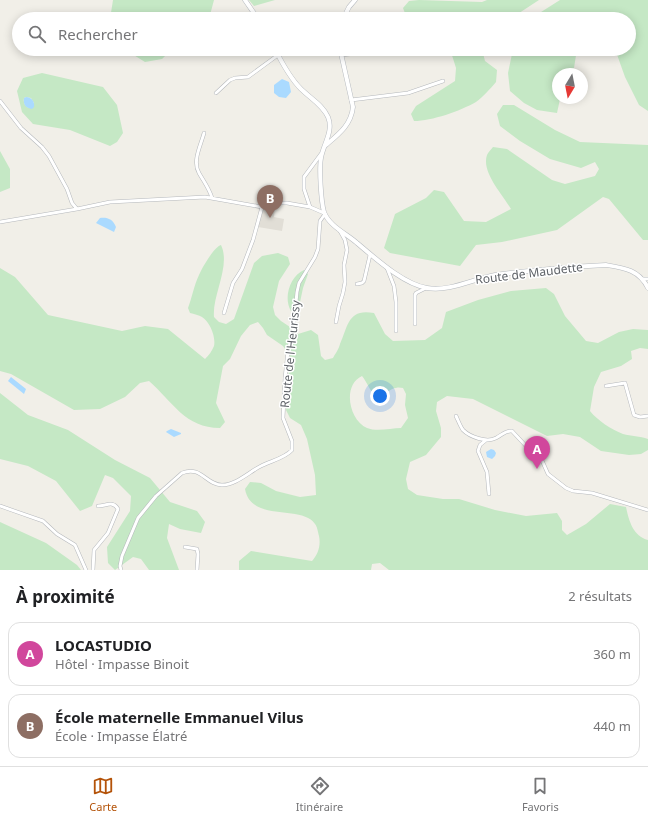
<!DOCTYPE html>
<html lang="fr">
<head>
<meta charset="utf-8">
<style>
  :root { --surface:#fff; --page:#f2f2f2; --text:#202124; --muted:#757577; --line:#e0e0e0; --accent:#b45309 }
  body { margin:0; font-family:"Noto Sans",sans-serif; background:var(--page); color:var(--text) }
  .compass { position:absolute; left:552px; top:68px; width:36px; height:36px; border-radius:50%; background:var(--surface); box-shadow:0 2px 10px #0003; rotate:190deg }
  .you { position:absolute; left:380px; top:396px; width:14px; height:14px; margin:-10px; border:3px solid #fff; border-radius:50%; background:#1a73e8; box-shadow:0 0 0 6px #1a73e833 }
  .badge { display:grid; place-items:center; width:26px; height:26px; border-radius:50%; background:var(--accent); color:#fff; font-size:13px; font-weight:700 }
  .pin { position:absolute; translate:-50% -33px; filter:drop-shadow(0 1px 2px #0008) }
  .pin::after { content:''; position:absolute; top:21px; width:14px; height:12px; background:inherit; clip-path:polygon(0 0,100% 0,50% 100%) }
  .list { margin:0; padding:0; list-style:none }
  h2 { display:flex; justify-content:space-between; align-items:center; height:52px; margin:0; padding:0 16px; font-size:17px }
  h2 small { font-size:13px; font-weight:400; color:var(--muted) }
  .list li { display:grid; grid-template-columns:26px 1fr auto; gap:12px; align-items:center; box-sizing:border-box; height:64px; margin:0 8px 8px; padding:0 8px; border:1px solid var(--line); border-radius:12px }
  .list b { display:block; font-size:15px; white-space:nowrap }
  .list p { margin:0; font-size:13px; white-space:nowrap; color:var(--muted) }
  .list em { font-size:13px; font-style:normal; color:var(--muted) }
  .icon { flex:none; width:22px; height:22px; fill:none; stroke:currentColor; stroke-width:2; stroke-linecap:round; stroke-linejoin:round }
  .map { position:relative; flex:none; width:648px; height:570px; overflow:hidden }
  .search { position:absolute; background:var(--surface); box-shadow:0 2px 10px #0003; left:12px; right:12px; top:12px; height:44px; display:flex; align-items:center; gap:10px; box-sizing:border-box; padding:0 14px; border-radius:22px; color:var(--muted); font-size:15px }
  .sheet { height:196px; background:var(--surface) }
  nav { display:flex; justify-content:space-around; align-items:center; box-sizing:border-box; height:56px; border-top:1px solid var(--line); background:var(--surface); font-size:11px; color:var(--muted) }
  nav a { display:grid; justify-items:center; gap:2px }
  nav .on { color:var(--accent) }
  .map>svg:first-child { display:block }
</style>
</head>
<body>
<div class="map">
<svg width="648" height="570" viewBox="0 0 648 570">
  <rect width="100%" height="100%" fill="#f1efe8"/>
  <path fill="#e1ded6" d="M 275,206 L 274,217 L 284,219 L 282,231 L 258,227 L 263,208 Z"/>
  <path fill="#c5e8c5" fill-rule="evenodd" d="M 113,0 L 214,0 L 210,15 L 207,19 L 110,19 Z
    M 249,0 L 275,0 L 254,6 Z
    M 419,0 L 482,2 L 487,0 L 539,0 L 510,19 L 412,19 L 406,16 L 403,8 L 409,1 Z
    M 560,0 L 648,0 L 648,111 L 639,105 L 625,77 L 615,49 L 629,49 L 629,19 L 530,19 Z
    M 124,49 L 172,49 L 162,59 L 145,62 Z
    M 450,49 L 482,49 L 485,61 L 497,70 L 496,82 C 490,89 483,97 476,102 C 460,111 432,121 414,121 L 411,114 L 416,106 L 455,81 L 456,68 Z
    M 513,49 L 577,49 L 574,68 L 565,74 L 558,74 L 558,79 L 555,81 L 558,91 L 558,98 L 560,99 L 557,113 L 537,110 L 524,103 L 510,91 L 508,73 Z
    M 42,73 L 103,87 L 117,105 L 123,133 L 117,142 L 110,146 L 70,130 L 33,124 L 22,112 L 17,91 L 23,78 ZM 26,97 L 31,98 L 34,103 L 29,108 C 25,106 23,103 24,98 Z
    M 503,105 L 514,105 L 555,130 L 580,142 L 648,145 L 648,240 L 643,240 L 609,199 L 603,197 L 557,230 L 502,242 L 476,245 L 460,266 L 390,253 L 384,248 L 395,214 L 426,198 L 434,190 L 444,192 L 464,221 L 486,222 L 511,209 C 503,195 481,172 487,155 C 488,152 491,150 493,147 L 507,149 L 552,180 L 565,184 L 595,176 L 599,169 L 595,162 L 581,168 L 550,159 L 520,141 L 500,126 L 497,114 Z
    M 0,151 L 10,169 L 10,188 L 0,192 Z
    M 221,245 C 231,266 212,295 214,317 L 219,322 L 226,324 L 234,319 L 254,263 L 262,256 L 278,253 L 288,257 L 290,264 L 279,281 L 273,307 L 275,315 L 281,321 L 296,331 L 298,334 L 311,330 L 318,335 L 321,356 L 325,360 L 333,358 C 335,354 339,349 340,344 C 348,326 348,308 374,313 L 385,334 L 393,341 L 425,340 L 442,328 L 446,312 L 478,300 L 511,291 L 546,288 L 554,294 L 565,316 L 586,341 L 598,343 L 619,332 L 633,329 L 648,330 L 648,349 L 640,348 L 631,351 L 632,359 L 621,366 L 601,372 L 594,387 L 590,411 C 598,421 611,429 623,434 C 631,436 640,436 648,439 L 648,450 L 641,454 L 629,455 L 601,451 L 580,437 L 563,434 L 547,436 L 473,399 L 447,396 L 437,402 L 436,411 L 441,428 L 441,437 L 426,455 L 410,462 L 406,479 L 408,489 L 417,495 L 443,499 L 459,499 L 495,510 L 526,516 L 557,513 L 562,521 L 562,530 L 567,535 L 586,524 L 610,504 L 626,507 C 629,521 633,536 648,540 L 648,570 L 389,570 L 380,563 L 372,564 L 371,570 L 239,570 L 239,561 L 251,551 L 312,561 C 318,554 321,546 319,536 C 318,532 317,526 315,524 C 302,504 251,523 245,489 L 250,482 L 261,483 L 276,491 L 300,497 L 316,495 L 315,475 L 307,439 L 301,425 L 290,418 L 286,410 L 290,356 L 283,346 L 267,335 L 263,328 L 258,322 L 250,325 L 241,336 L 230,359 L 223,366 L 216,403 L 225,422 L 220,428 C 185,428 173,402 149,381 L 140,383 L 125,397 L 100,409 L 74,410 L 11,374 L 0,371 L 0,268 L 15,277 L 48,315 L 122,331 L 145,326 L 168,329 L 205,359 C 209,355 212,351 214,346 C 216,337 210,322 202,317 C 199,315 194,314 190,313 L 188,308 C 192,298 194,285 199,275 C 202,268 214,247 221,245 ZM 362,376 C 367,382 369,389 373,393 C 380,401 389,388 396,388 C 399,387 401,388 403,388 L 406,394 L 405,405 L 408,418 L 401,428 C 391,428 377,432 367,428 C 349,420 342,385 362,376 Z
    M 304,270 L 308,274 L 303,288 L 299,307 L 296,312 L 291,311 C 283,298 290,276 304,270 Z
    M 0,393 L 28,415 L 68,430 L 115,460 L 150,478 L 170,502 L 197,511 L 205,522 L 201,533 L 180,529 L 169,524 L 167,538 L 179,570 L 149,570 L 141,559 L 133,557 L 115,570 L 108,563 L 107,547 L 130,511 L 131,496 L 113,478 L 105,475 L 92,506 L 80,511 L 56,481 L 28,466 L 0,459 Z
    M 0,522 L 46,543 L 77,565 L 81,570 L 0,570 Z"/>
  <path fill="#aadaff" d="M 282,79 L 289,82 L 291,92 L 286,98 L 279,97 L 274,93 L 274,85 Z
    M 26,97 C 32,97 35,102 34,107 L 32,109 C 26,108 23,105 24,98 Z
    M 100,218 C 107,217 113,219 116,227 L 114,232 L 96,223 Z
    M 11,377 L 26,389 L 24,394 L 8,381 Z
    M 171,429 L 181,433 L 181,434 L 174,437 L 166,432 L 167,431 Z
    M 491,449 L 494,450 L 496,453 L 495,456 L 492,459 L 487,457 L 486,452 Z"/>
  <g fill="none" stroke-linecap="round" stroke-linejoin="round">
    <g stroke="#b5b8bc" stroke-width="4">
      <path id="street" d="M 341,55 L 386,50
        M 216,93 L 230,80 L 235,78 L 248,77 L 278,55
        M 351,100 L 408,93 L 443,81
        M 0,101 L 21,128 L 42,147 L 49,156 L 67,189 L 72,203 L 77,209 L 110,202 L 205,197 L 262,207 L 281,203 L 287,203 L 310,207 L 324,213
        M 204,133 C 201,145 192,161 199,173 C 204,182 209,188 212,198
        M 310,207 L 304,189 L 304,177 L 321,154
        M 0,222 L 77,209
        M 387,268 L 394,286 L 396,302 L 396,331
        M 643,279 L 648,279
        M 357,284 L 362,283 L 364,281 L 370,255
        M 224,313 L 233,283 L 242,269 L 253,240 L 262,207
        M 336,322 L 339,306 L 343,293 L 345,282 L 344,265 L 347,250 L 345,240 L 340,231
        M 415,324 L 415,295 L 416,293 L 426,288
        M 606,386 L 625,383 L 634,415 L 640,417 L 648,416
        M 456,416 C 458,420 460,426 463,430 C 470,437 487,443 496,438 C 502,435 506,430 512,431 L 526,446 L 540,456 L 548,474 L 566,488 L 573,491 L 592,493 L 648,510
        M 486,440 L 480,445 L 478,451 L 487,472 L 489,494
        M 0,506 L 43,521 L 57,534 L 75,545 L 86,570
        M 185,547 L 197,549 L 198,554 L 197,570
        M 93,570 L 94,550 L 108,533 L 118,509 C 113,500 106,506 98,506
        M 121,570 L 120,566 L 122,556 L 138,518 L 156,496 L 182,473 C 201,465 206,485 222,485 C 236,485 249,472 261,466 C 271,461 285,458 292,450 L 292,441 L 283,418 L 285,378 L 288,351 L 293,332 L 297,292 L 299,283 L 315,257 L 318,249 L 320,221 L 325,214"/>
    </g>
    <g stroke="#b6babf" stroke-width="5">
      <path id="secondary" d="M 245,0 L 258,19
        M 343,19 L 349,7 L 355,0
        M 275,49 C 282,63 290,78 301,89 C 310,98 323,105 328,117 C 334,131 323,145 321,158 C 319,169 321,201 324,212 C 329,226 347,234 357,243 C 375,258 403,284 427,288 C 449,292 473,279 495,275 C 532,270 569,267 606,265 C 625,268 639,270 648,288
        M 326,145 C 339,134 351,125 353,107 L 340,49"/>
    </g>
    <use href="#street" stroke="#fff" stroke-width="3"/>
    <use href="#secondary" stroke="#fff" stroke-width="4"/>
  </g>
  <g text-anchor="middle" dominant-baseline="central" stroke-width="3" stroke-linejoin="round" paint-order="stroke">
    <g font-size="12" fill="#5f6368" stroke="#fff">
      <text transform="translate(529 273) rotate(-7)">Route de Maudette</text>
      <text transform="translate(290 354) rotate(-84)">Route de l'Heurissy</text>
    </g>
  </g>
</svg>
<svg class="compass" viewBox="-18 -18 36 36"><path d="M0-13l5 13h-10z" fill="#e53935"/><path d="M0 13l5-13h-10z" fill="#757577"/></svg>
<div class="you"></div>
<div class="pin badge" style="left:537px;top:469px;background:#d1479c">A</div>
<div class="pin badge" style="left:270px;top:218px;background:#8d6e63">B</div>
<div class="search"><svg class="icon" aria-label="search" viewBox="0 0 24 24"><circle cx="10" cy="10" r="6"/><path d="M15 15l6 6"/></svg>Rechercher</div>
</div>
<section class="sheet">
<h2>À proximité<small>2 résultats</small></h2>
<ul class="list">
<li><span class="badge" style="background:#d1479c">A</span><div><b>LOCASTUDIO</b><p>Hôtel · Impasse Binoit</p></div><em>360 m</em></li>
<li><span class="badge" style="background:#8d6e63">B</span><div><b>École maternelle Emmanuel Vilus</b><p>École · Impasse Élatré</p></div><em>440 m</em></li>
</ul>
</section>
<nav>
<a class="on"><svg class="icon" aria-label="map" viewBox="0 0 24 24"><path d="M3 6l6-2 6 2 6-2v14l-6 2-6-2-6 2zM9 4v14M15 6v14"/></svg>Carte</a>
<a><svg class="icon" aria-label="directions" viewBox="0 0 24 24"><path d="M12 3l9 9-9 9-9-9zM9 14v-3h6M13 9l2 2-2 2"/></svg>Itinéraire</a>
<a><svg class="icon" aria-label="saved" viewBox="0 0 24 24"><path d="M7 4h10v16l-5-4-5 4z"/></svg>Favoris</a>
</nav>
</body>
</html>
